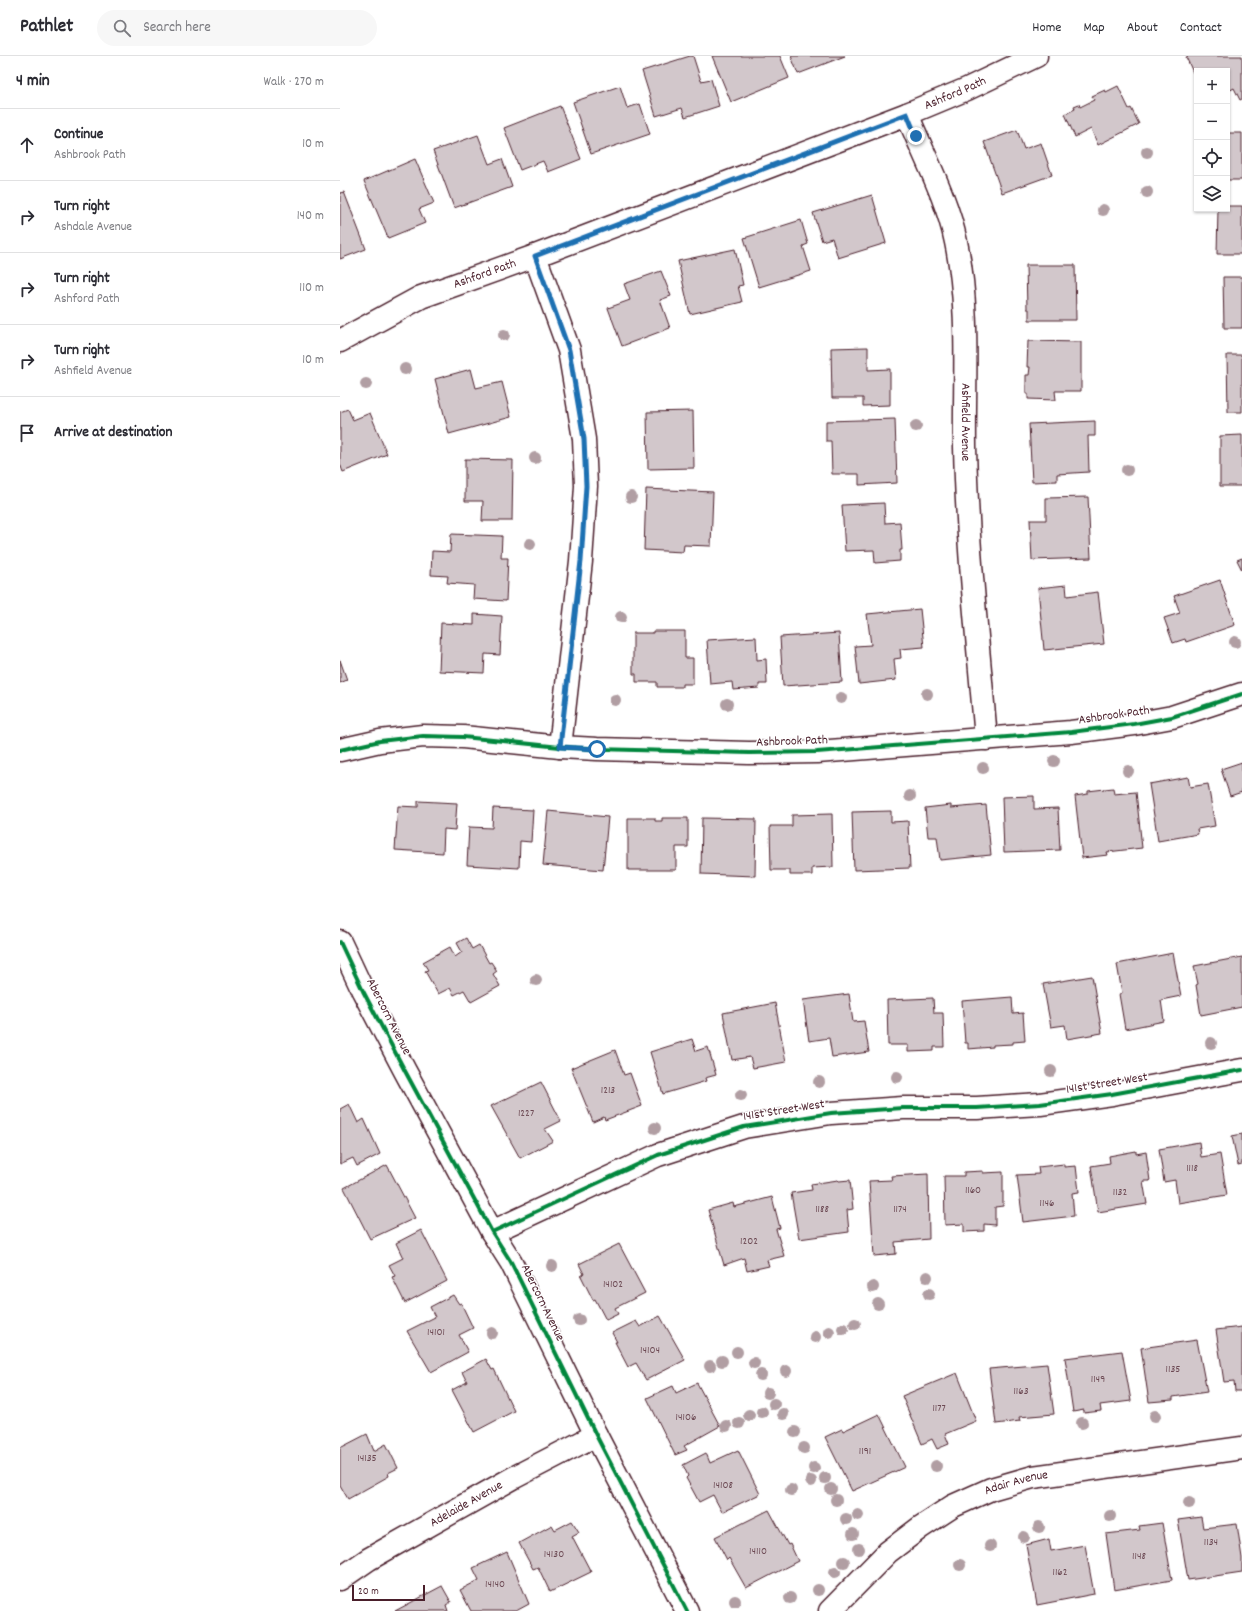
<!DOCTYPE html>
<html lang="en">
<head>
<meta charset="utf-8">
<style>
  :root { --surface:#fff; --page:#f7f7f7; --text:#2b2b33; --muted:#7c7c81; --line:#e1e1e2 }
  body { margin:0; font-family:Dekko,sans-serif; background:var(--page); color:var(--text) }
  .controls { position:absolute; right:12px; top:12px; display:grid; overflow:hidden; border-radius:0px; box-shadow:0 1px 3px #0004 }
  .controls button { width:36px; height:36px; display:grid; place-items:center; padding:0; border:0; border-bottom:1px solid var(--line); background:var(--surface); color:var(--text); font:20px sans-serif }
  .scale { position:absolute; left:12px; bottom:10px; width:73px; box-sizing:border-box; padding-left:4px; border:2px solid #4a1f2b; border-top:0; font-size:11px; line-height:14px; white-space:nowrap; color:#4a1f2b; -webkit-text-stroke:3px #fff; paint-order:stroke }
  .stop { position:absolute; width:12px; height:12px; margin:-9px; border:3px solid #1f6fb2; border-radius:50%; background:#fff }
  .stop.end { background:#1f6fb2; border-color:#fff; box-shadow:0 1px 4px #0008 }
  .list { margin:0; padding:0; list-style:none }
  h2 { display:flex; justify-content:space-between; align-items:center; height:52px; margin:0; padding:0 16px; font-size:17px }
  h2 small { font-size:13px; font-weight:400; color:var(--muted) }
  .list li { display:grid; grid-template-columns:26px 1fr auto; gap:12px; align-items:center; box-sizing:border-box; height:72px; padding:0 16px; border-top:1px solid var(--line) }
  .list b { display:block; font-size:15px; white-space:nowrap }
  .list p { margin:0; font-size:13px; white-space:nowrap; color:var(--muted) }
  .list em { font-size:13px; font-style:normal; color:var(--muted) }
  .icon { flex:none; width:22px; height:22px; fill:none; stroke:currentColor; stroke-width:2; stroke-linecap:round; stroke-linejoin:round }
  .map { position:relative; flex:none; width:902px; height:1555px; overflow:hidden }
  header { display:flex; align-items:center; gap:24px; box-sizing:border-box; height:56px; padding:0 20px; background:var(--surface); border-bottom:1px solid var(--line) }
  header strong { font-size:19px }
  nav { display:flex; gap:22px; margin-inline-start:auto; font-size:14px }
  .search { width:280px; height:36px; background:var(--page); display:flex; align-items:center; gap:10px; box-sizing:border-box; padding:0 14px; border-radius:22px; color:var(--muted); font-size:15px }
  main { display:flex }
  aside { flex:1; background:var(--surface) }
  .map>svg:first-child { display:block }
</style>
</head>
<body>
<header>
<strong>Pathlet</strong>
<div class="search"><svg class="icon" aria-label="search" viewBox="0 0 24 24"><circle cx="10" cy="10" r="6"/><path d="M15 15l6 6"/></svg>Search here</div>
<nav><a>Home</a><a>Map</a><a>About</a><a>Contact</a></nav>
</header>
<main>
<aside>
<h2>4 min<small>Walk · 270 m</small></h2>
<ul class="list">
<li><svg class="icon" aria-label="ahead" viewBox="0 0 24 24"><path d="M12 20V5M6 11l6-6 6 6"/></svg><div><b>Continue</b><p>Ashbrook Path</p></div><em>10 m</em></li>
<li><svg class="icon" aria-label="right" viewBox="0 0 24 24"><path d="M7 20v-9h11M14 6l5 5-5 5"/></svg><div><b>Turn right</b><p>Ashdale Avenue</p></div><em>140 m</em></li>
<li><svg class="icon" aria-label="right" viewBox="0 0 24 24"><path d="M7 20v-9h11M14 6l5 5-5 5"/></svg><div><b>Turn right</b><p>Ashford Path</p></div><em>110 m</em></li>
<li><svg class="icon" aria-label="right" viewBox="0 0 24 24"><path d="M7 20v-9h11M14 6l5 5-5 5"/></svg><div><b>Turn right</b><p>Ashfield Avenue</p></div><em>10 m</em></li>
<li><svg class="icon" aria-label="arrive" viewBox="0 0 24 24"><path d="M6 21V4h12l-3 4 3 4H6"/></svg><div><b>Arrive at destination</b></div></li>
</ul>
</aside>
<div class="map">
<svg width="902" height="1555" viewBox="0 0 902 1555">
  <rect width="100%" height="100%" fill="#fff"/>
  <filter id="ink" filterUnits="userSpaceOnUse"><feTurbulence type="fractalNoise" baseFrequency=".025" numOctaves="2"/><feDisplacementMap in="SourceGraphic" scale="8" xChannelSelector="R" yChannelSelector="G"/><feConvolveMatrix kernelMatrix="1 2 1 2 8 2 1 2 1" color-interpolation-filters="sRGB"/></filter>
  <g filter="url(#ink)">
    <path fill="#d2c7cb" stroke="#4a1f2b" d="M 350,0 L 353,0 L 361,25 L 371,23 L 379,50 L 345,61 L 342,52 L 316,60 L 302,15 Z
      M 372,0 L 440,0 L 449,22 L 391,46 Z
      M 451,0 L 505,0 L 458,18 Z
      M 849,0 L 902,0 L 902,43 L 900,44 L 894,32 L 887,36 L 887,15 L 857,15 L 857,25 L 846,1 Z
      M 280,30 L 287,52 L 300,48 L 310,78 L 251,98 L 233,46 Z
      M 778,30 L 789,53 L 791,52 L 799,68 L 758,89 L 751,73 L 735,81 L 725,58 L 735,53 L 734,50 L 739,48 L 740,51 L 754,44 L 752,40 L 765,34 L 766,36 Z
      M 220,50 L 241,103 L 208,116 L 203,105 L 180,114 L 164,72 Z
      M 677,74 L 684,93 L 701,87 L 712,119 L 662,137 L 644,86 Z
      M 887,77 L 902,77 L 902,124 L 887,124 Z
      M 138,79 L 149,108 L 162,103 L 172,131 L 114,152 L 93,95 Z
      M 75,103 L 94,147 L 79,153 L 85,167 L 48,182 L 24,125 Z
      M 4,136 L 26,193 L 0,203 L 0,137 Z
      M 532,139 L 546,187 L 498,202 L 492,182 L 482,185 L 473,157 Z
      M 887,150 L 902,150 L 902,198 L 877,198 L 878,153 L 887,153 Z
      M 461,164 L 468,188 L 463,190 L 471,215 L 419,231 L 404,182 Z
      M 395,193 L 403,229 L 398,230 L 402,246 L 350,258 L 338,205 Z
      M 686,209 L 735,209 L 736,264 L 689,264 L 689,253 L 687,253 Z
      M 321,215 L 331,240 L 320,244 L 330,272 L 282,290 L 268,252 L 290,244 L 284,228 Z
      M 883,221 L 902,221 L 902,272 L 884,272 Z
      M 688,285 L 741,286 L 741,335 L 715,335 L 716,344 L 688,343 L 688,338 L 686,338 L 686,319 L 689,319 L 690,311 L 687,311 Z
      M 528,291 L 528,314 L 550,313 L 550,349 L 523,350 L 523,342 L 492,342 L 491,292 Z
      M 887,299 L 902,299 L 902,356 L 888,356 Z
      M 131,313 L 136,332 L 162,326 L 171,361 L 109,378 L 95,323 Z
      M 8,353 L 13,364 L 30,357 L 47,398 L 3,416 L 0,408 L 0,356 Z
      M 353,355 L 354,412 L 308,413 L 307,356 Z
      M 555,363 L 557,427 L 519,429 L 519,418 L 492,418 L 491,385 L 486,385 L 486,365 Z
      M 755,365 L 755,380 L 748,380 L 749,416 L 717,418 L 717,425 L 692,426 L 689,368 Z
      M 902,379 L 902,430 L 880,430 L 880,380 Z
      M 125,403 L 173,404 L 172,465 L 142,465 L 143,445 L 125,445 Z
      M 306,433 L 373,436 L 371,490 L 344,489 L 343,496 L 304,494 Z
      M 748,441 L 751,502 L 692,504 L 690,464 L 706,464 L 706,442 Z
      M 544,447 L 545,467 L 560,466 L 562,494 L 560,494 L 560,505 L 535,507 L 534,494 L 505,495 L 502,449 Z
      M 111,478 L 162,480 L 161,502 L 168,502 L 166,545 L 133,543 L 134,529 L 107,527 L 108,520 L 91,519 L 92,495 L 110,496 Z
      M 902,502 L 902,514 L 897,504 Z
      M 880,524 L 895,569 L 846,586 L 845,583 L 833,587 L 824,562 L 840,557 L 834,540 Z
      M 726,529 L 727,540 L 758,536 L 764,588 L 704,594 L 698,532 Z
      M 580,553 L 584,591 L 560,593 L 561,602 L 554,603 L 556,624 L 519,628 L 515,590 L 531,589 L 527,558 Z
      M 134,558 L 162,560 L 160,599 L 145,598 L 144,617 L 99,615 L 101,567 L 134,569 Z
      M 313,575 L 345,575 L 345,602 L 353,602 L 353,628 L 342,628 L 342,631 L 317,631 L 317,626 L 296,626 L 296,618 L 293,618 L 293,577 L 313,577 Z
      M 499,577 L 502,626 L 443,630 L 440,581 Z
      M 416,581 L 417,604 L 426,603 L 427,628 L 419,628 L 419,632 L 393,634 L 392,626 L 370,628 L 367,584 Z
      M 0,604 L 7,624 L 0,627 Z
      M 902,706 L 902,736 L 890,740 L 881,713 Z
      M 848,721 L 850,731 L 868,728 L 875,770 L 857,773 L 858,778 L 818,785 L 809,728 Z
      M 773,732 L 774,738 L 796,736 L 802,792 L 767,796 L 768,799 L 742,802 L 735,740 L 748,738 L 748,735 Z
      M 694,740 L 694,753 L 718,752 L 720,794 L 664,796 L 662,741 Z
      M 78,745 L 117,747 L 115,774 L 104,773 L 103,797 L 55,794 L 58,750 L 78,751 Z
      M 611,749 L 611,752 L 646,749 L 651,799 L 600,804 L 597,781 L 588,781 L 585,752 Z
      M 153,752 L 193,754 L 191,786 L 180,785 L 179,812 L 127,809 L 129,771 L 152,772 Z
      M 208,755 L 268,761 L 263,814 L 203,809 Z
      M 551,755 L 551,766 L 568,765 L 570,812 L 514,814 L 512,756 Z
      M 492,758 L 493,811 L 472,812 L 472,819 L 450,819 L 450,814 L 431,814 L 430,770 L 452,770 L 452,759 Z
      M 288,762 L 315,762 L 315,765 L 322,765 L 322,762 L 348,762 L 348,791 L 336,791 L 336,814 L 288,814 Z
      M 362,762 L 416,763 L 415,820 L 361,818 Z
      M 126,882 L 132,893 L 139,889 L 149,907 L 151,906 L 157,915 L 153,918 L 160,930 L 131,946 L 124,934 L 114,939 L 110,932 L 98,938 L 85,915 L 88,914 L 83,906 L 110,891 L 115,901 L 122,896 L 117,887 Z
      M 833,897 L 841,940 L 821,944 L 824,965 L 785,973 L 779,938 L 782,937 L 777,908 Z
      M 902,901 L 902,951 L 861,959 L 856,929 L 858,928 L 854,910 Z
      M 752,920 L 762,977 L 727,983 L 725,969 L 711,971 L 703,928 Z
      M 509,938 L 513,966 L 524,965 L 529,996 L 492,1001 L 489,982 L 469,985 L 463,944 Z
      M 672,941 L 673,958 L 683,957 L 685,985 L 673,986 L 673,988 L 653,989 L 653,991 L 628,993 L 628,987 L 625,987 L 622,945 Z
      M 593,942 L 594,957 L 603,957 L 604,991 L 594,991 L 594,995 L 568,996 L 568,989 L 548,989 L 547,944 Z
      M 435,947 L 446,1006 L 413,1012 L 410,1001 L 392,1004 L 383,957 Z
      M 352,983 L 356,995 L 368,991 L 376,1019 L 365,1022 L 366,1025 L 323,1038 L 310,996 Z
      M 275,994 L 284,1019 L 290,1017 L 302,1050 L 265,1064 L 264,1061 L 253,1066 L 231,1012 Z
      M 201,1026 L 221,1065 L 205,1073 L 213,1085 L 180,1102 L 151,1050 Z
      M 9,1048 L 18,1067 L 24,1063 L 40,1098 L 17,1110 L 13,1102 L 0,1108 L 0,1053 Z
      M 902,1078 L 902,1108 L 898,1109 L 892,1080 Z
      M 859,1086 L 861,1101 L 880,1098 L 887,1139 L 838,1147 L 835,1124 L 824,1126 L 819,1093 Z
      M 796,1095 L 796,1098 L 806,1096 L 810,1125 L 803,1125 L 807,1148 L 758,1156 L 751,1110 L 770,1107 L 769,1100 Z
      M 724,1108 L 724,1111 L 736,1110 L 739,1136 L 732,1137 L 734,1160 L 683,1166 L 677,1119 L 699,1118 L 698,1111 Z
      M 47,1109 L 75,1162 L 30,1183 L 4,1132 Z
      M 643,1115 L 643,1117 L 663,1116 L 663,1150 L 655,1151 L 655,1169 L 644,1168 L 644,1175 L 624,1176 L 624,1168 L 605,1169 L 604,1120 L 624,1120 L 624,1116 Z
      M 588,1118 L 589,1183 L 555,1186 L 556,1198 L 534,1200 L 529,1125 L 552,1124 L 551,1120 Z
      M 498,1124 L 499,1125 L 510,1124 L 513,1153 L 507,1154 L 509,1176 L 459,1183 L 451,1137 L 472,1134 L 471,1128 Z
      M 432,1141 L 440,1172 L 436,1173 L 444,1200 L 427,1204 L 429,1210 L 407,1215 L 404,1202 L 384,1209 L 368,1154 L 393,1147 L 394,1151 Z
      M 81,1174 L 107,1225 L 65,1247 L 52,1221 L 55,1220 L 49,1209 L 63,1202 L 56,1187 Z
      M 279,1188 L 305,1237 L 275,1252 L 278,1258 L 266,1264 L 255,1243 L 253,1244 L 241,1220 L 244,1218 L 239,1208 Z
      M 113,1239 L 119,1248 L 121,1247 L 133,1272 L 119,1279 L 128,1296 L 91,1316 L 67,1275 L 95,1261 L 90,1251 Z
      M 320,1260 L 345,1304 L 306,1324 L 296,1307 L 288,1311 L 275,1286 L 277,1286 L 272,1277 L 296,1265 L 300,1271 Z
      M 902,1271 L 902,1335 L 895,1335 L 894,1325 L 884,1326 L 876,1274 Z
      M 857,1284 L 867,1336 L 833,1341 L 833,1344 L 809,1346 L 801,1292 Z
      M 782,1295 L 791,1345 L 760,1349 L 761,1355 L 744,1357 L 744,1354 L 733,1356 L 725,1302 Z
      M 146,1303 L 152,1314 L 154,1313 L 174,1355 L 134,1376 L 112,1334 L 127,1326 L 122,1316 Z
      M 707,1308 L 714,1358 L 679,1361 L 680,1365 L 656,1368 L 649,1313 Z
      M 617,1317 L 636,1365 L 605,1378 L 609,1388 L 597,1393 L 592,1383 L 582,1388 L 562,1340 Z
      M 357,1327 L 380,1370 L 344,1390 L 347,1394 L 335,1399 L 307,1342 L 333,1330 L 336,1337 Z
      M 539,1358 L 565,1411 L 512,1435 L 485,1381 L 502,1373 L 503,1375 Z
      M 27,1378 L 34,1395 L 46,1388 L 58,1412 L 48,1417 L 49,1420 L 8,1443 L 0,1429 L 0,1392 Z
      M 398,1394 L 420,1438 L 382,1456 L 373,1439 L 359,1446 L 346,1422 L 348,1420 L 343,1409 L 366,1397 L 370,1407 Z
      M 429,1454 L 448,1489 L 450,1488 L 458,1505 L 406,1532 L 389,1502 L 387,1504 L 375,1481 Z
      M 861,1461 L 863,1472 L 897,1468 L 902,1502 L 902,1516 L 848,1524 L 838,1464 Z
      M 232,1465 L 239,1476 L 232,1480 L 251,1516 L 210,1536 L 198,1511 L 193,1513 L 179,1487 L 212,1469 L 215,1474 Z
      M 822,1467 L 832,1524 L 774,1534 L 766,1478 L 800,1474 L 799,1470 Z
      M 709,1483 L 711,1495 L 745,1489 L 754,1538 L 697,1549 L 686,1489 Z
      M 167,1496 L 189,1548 L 176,1555 L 131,1555 L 120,1534 L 139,1524 L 133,1512 Z
      M 102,1530 L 111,1546 L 106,1549 L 108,1555 L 55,1555 Z"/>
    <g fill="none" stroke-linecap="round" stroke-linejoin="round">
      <g stroke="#4a1f2b" stroke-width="25">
        <g id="minor">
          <path id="s1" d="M 567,58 C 584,100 607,142 616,186 C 630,253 624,322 625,390 C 627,488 638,586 646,683"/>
          <path d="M 195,200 L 229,294 L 244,383 L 246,430 L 241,505 L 220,691"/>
          <path id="s2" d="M 0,285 L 81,241 L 195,200 L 567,58 L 627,33 L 696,0"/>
          <path d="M 0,694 L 40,685 L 83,680 L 123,681 L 220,691 L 257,693 L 409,697 L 477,696 L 731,676 L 794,668 L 832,661 L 902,638"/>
          <path d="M 0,886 L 23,935 L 65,1015 L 152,1176 L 171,1206 L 256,1379 L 347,1555"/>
          <path d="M 152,1176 L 318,1099 L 404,1071 L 491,1057 L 563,1052 L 637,1052 L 700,1048 L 772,1038 L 902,1014"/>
          <path id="s3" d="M 0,1523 L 29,1503 L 173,1422 L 256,1379"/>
          <path id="s4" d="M 490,1555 L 548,1496 L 581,1471 L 613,1450 L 651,1433 L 693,1421 L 902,1392"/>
        </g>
      </g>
      <use href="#minor" stroke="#fff" stroke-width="22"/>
      <g stroke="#fff" stroke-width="6">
        <path id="cycleway" d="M 0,694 L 40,685 L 83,680 L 123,681 L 220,691 L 257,693 L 409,697 L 477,696 L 731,676 L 794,668 L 832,661 L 902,638
          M 0,886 L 23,935 L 65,1015 L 152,1176 L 171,1206 L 256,1379 L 347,1555
          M 152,1176 L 318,1099 L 404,1071 L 491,1057 L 563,1052 L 637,1052 L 700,1048 L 772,1038 L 902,1014"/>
      </g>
      <use href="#cycleway" stroke="#00873e" stroke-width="4"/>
    </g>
    <g fill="#b19ea3">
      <circle cx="807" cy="96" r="6"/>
      <circle cx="807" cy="136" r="6"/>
      <circle cx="763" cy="154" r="6"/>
      <circle cx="164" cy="279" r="6"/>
      <circle cx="65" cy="313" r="6"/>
      <circle cx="26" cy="328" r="6"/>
      <circle cx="576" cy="370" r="6"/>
      <circle cx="195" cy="402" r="6"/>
      <circle cx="787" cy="414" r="6"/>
      <circle cx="291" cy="441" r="6"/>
      <circle cx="190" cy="488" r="6"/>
      <circle cx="281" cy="561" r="6"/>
      <circle cx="895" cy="586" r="6"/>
      <circle cx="587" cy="638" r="6"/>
      <circle cx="501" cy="642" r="6"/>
      <circle cx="275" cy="644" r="6"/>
      <circle cx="387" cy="648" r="6"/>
      <circle cx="714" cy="705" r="6"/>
      <circle cx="643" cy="712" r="6"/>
      <circle cx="788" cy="715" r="6"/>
      <circle cx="570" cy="740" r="6"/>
      <circle cx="196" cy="924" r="6"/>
      <circle cx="871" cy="987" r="6"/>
      <circle cx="711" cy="1015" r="6"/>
      <circle cx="557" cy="1021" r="6"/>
      <circle cx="479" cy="1026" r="6"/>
      <circle cx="401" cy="1039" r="6"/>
      <circle cx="315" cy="1072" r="6"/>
      <circle cx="212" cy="1210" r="6"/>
      <circle cx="587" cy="1221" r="6"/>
      <circle cx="533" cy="1231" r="6"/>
      <circle cx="589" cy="1238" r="6"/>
      <circle cx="538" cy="1248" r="6"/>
      <circle cx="239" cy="1264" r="6"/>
      <circle cx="515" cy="1268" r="6"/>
      <circle cx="503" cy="1273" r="6"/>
      <circle cx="489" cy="1276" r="6"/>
      <circle cx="152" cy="1277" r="6"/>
      <circle cx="475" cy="1281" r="6"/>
      <circle cx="397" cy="1296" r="6"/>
      <circle cx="382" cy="1305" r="6"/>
      <circle cx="414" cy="1307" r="6"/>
      <circle cx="370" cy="1310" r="6"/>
      <circle cx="446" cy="1315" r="6"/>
      <circle cx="421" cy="1319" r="6"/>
      <circle cx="428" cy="1337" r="6"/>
      <circle cx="434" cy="1348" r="6"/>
      <circle cx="422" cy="1356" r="6"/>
      <circle cx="443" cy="1358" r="6"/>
      <circle cx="409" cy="1359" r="6"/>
      <circle cx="815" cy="1360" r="6"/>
      <circle cx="399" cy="1367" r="6"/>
      <circle cx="742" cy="1367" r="6"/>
      <circle cx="386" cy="1370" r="6"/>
      <circle cx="455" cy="1376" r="6"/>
      <circle cx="464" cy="1392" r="6"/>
      <circle cx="596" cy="1410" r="6"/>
      <circle cx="474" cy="1412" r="6"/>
      <circle cx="485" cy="1422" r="6"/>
      <circle cx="471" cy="1425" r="6"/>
      <circle cx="491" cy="1433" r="6"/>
      <circle cx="451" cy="1434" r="6"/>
      <circle cx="496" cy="1444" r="6"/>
      <circle cx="849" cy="1447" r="6"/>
      <circle cx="518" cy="1459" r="6"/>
      <circle cx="770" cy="1460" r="6"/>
      <circle cx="506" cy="1463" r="6"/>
      <circle cx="699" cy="1471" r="6"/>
      <circle cx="513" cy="1478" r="6"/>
      <circle cx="684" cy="1481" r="6"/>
      <circle cx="650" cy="1490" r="6"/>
      <circle cx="519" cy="1493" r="6"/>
      <circle cx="504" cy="1506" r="6"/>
      <circle cx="620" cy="1509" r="6"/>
      <circle cx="495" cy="1516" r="6"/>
      <circle cx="478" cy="1534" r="6"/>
      <circle cx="450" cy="1542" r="6"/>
      <circle cx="395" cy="1545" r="6"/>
    </g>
  </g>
  <g fill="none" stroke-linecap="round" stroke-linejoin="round" filter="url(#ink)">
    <path stroke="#1f6fb2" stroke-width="5" d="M 257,693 L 220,691 L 241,505 L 246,430 L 244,383 L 229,294 L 195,200 L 567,58 L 576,80"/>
  </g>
  <g text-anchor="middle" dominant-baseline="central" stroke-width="3" stroke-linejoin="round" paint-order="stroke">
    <g font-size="11" fill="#6c4953">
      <text x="268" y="1035">1213</text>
      <text x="186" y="1058">1227</text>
      <text x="852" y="1113">1118</text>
      <text x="633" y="1135">1160</text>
      <text x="780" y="1137">1132</text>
      <text x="707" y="1148">1146</text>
      <text x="482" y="1154">1188</text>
      <text x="560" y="1154">1174</text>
      <text x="409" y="1186">1202</text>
      <text x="273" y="1229">14102</text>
      <text x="96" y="1277">14101</text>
      <text x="310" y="1295">14104</text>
      <text x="833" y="1314">1135</text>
      <text x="758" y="1324">1149</text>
      <text x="681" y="1336">1163</text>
      <text x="599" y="1353">1177</text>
      <text x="346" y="1362">14106</text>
      <text x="525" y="1396">1191</text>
      <text x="27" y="1403">14135</text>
      <text x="383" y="1430">14108</text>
      <text x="871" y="1487">1134</text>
      <text x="418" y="1496">14110</text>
      <text x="214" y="1499">14130</text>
      <text x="799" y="1501">1148</text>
      <text x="720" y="1517">1162</text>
      <text x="155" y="1529">14140</text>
    </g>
    <g font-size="13" fill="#4a1f2b" stroke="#fff">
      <text stroke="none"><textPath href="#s2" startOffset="664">Ashford Path</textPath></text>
      <text stroke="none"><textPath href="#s2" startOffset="160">Ashford Path</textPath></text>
      <text stroke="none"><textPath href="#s1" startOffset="318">Ashfield Avenue</textPath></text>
      <text transform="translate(774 660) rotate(-8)">Ashbrook Path</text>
      <text transform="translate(452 686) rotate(-2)">Ashbrook Path</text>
      <text transform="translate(48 961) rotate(63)">Abercorn Avenue</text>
      <text transform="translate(767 1028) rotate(-9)">141st Street West</text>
      <text transform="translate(444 1055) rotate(-9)">141st Street West</text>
      <text transform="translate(202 1247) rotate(64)">Abercorn Avenue</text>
      <text stroke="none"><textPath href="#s4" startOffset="230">Adair Avenue</textPath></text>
      <text stroke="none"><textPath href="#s3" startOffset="147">Adelaide Avenue</textPath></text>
    </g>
  </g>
</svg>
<div class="controls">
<button>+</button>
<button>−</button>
<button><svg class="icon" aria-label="locate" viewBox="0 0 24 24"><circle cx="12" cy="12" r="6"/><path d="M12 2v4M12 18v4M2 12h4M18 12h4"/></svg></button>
<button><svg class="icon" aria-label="layers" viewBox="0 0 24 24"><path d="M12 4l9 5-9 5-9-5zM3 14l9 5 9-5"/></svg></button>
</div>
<div class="scale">20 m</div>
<div class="stop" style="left:257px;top:693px"></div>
<div class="stop end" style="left:576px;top:80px"></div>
</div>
</main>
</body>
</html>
